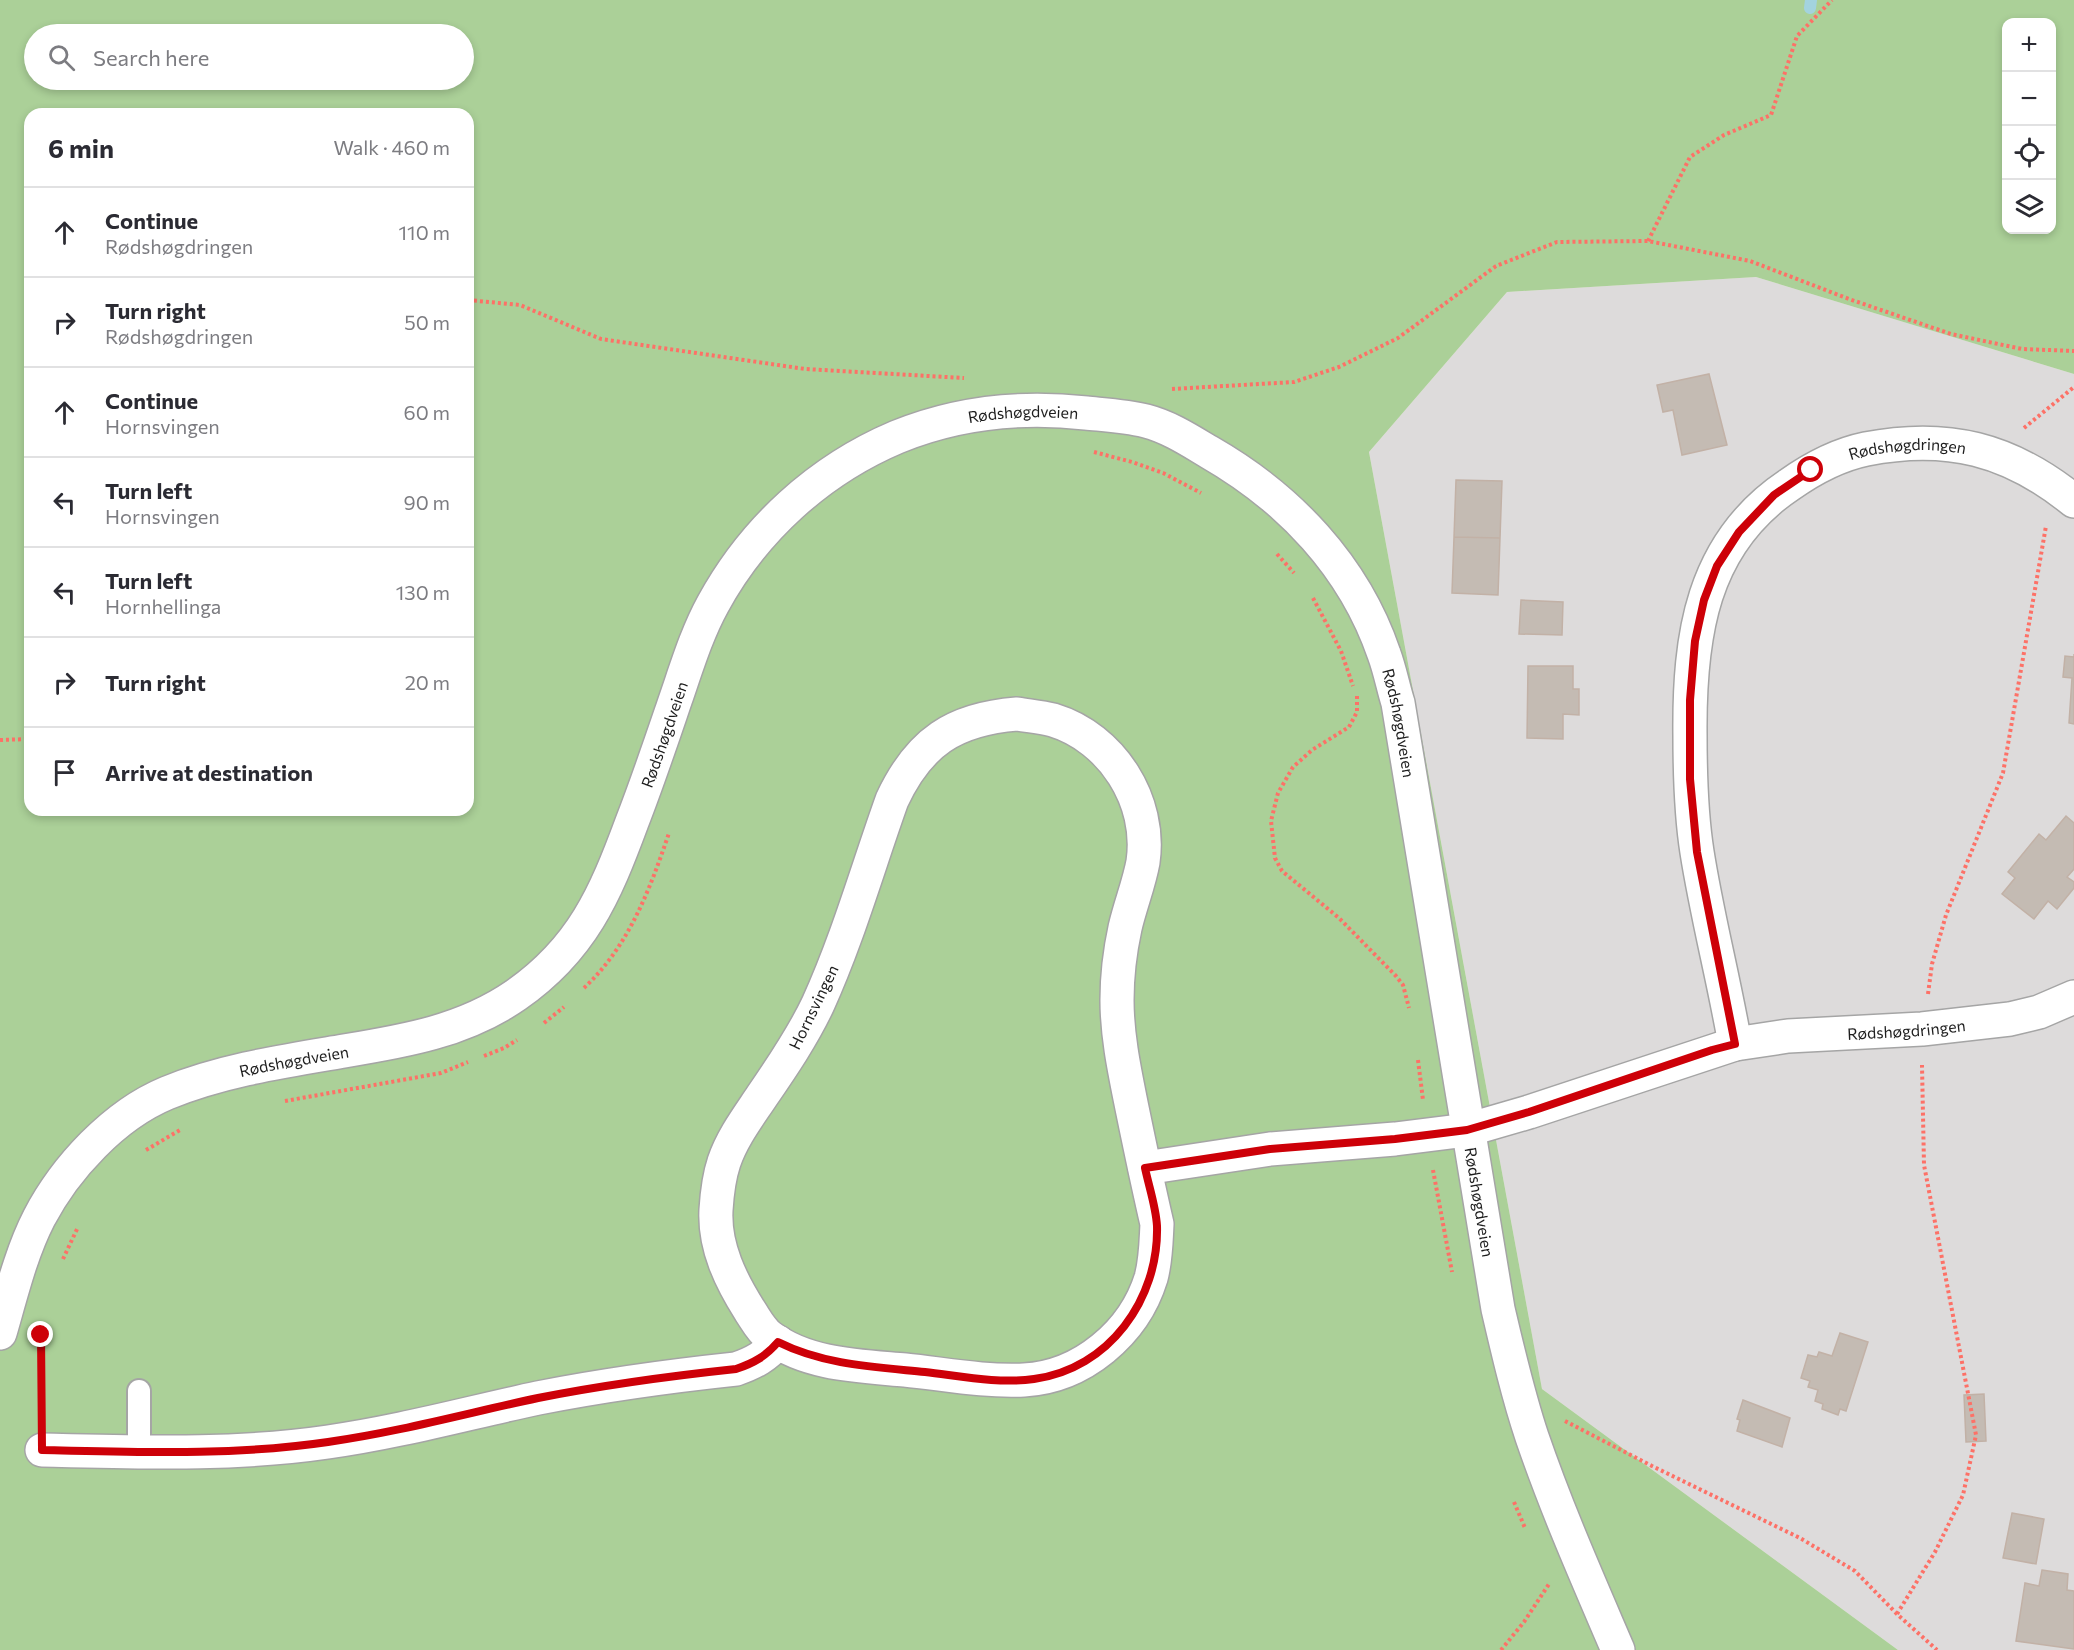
<!DOCTYPE html>
<html lang="en">
<head>
<meta charset="utf-8">
<style>
  :root { --surface:#fff; --page:#f2f2f3; --text:#2b2b33; --muted:#7c7c81; --line:#e1e1e2 }
  body { margin:0; font-family:Commissioner,sans-serif; background:var(--page); color:var(--text) }
  .controls { position:absolute; right:18px; top:18px; display:grid; overflow:hidden; border-radius:12px; box-shadow:0 3px 9px #0003 }
  .controls button { width:54px; height:54px; display:grid; place-items:center; padding:0; border:0; border-bottom:2px solid var(--line); background:var(--surface); color:var(--text); font:30px sans-serif }
  .stop { position:absolute; width:18px; height:18px; margin:-14px; border:4px solid #cd0008; border-radius:50%; background:#fff }
  .stop.end { background:#cd0008; border-color:#fff; box-shadow:0 2px 6px #0008 }
  .list { margin:0; padding:0; list-style:none }
  h2 { display:flex; justify-content:space-between; align-items:center; height:78px; margin:0; padding:0 24px; font-size:26px }
  h2 small { font-size:20px; font-weight:400; color:var(--muted) }
  .list li { display:grid; grid-template-columns:39px 1fr auto; gap:18px; align-items:center; box-sizing:border-box; height:90px; padding:0 24px; border-top:2px solid var(--line) }
  .list b { display:block; font-size:22px; white-space:nowrap }
  .list p { margin:0; font-size:20px; white-space:nowrap; color:var(--muted) }
  .list em { font-size:20px; font-style:normal; color:var(--muted) }
  .icon { flex:none; width:33px; height:33px; fill:none; stroke:currentColor; stroke-width:2; stroke-linecap:round; stroke-linejoin:round }
  .map { position:relative; flex:none; width:2074px; height:1650px; overflow:hidden }
  .search { position:absolute; background:var(--surface); box-shadow:0 3px 9px #0003; left:24px; top:24px; width:450px; height:66px; display:flex; align-items:center; gap:15px; box-sizing:border-box; padding:0 21px; border-radius:33px; color:var(--muted); font-size:22px }
  .panel { position:absolute; background:var(--surface); box-shadow:0 3px 9px #0003; left:24px; top:108px; width:450px; height:708px; border-radius:18px }
  .map>svg:first-child { display:block }
</style>
</head>
<body>
<div class="map">
<svg width="2074" height="1650" viewBox="0 0 2074 1650">
  <rect width="100%" height="100%" fill="#f0ebe4"/>
  <path fill="#dddbdb" d="M 1756,277 L 2074,374 L 2074,1650 L 1898,1650 L 1542,1389 L 1369,452 L 1507,292 Z"/>
  <path fill="#abd098" fill-rule="evenodd" d="M 0,0 L 2074,0 L 2074,374 L 1756,277 L 1507,292 L 1369,452 L 1542,1389 L 1898,1650 L 0,1650 ZM 2006,22 L 2052,22 L 2052,230 L 2006,230 ZM 34,34 L 464,34 L 464,80 L 34,80 ZM 30,114 L 468,114 L 468,810 L 30,810 Z"/>
  <g fill="none" stroke-linecap="round" stroke-linejoin="round">
    <path stroke="#a3d3de" stroke-width="12" d="M 1810,8 L 1811,0"/>
  </g>
  <path fill="#c4bbb3" stroke="#c2b1a6" stroke-width="1.5" d="M 1709,374 L 1727,445 L 1682,455 L 1673,410 L 1663,412 L 1657,385 Z
    M 1456,480 L 1502,481 L 1500,538 L 1454,537 Z
    M 1454,537 L 1500,538 L 1498,595 L 1452,593 Z
    M 1521,600 L 1563,602 L 1562,635 L 1519,634 Z
    M 2074,654 L 2074,724 L 2069,723 L 2072,678 L 2063,677 L 2065,656 L 2074,657 Z
    M 1528,666 L 1573,666 L 1573,689 L 1579,689 L 1579,715 L 1563,714 L 1563,739 L 1527,738 Z
    M 2066,816 L 2074,823 L 2074,869 L 2067,877 L 2074,882 L 2074,888 L 2057,909 L 2048,901 L 2034,919 L 2002,894 L 2015,878 L 2008,872 L 2039,834 L 2046,840 Z
    M 1840,1333 L 1868,1342 L 1846,1411 L 1840,1409 L 1838,1415 L 1822,1409 L 1823,1404 L 1815,1401 L 1818,1390 L 1808,1387 L 1810,1381 L 1801,1378 L 1808,1355 L 1817,1357 L 1819,1352 L 1832,1356 Z
    M 1984,1394 L 1986,1441 L 1966,1442 L 1964,1395 Z
    M 1743,1400 L 1790,1418 L 1782,1447 L 1737,1431 L 1740,1420 L 1737,1419 Z
    M 2012,1513 L 2044,1519 L 2036,1564 L 2003,1558 Z
    M 2042,1570 L 2068,1574 L 2067,1590 L 2074,1591 L 2074,1649 L 2016,1641 L 2025,1583 L 2039,1586 Z"/>
  <g fill="none" stroke-linecap="round" stroke-linejoin="round">
    <g stroke="#a5a5a5" stroke-width="26">
      <path id="service" d="M 139,1452 L 139,1391"/>
    </g>
    <g stroke="#a5a5a5" stroke-width="36">
      <g id="minor">
        <path d="M 1017,714 C 1029,716 1041,717 1053,720 C 1112,738 1152,801 1143,862 C 1139,884 1130,906 1125,928 C 1120,951 1117,976 1117,1000 C 1117,1037 1125,1073 1132,1108 C 1140,1147 1148,1185 1157,1224 C 1156,1242 1156,1260 1151,1278 C 1134,1333 1082,1377 1024,1380 C 984,1382 944,1374 905,1370 C 860,1366 807,1365 770,1337 C 761,1330 756,1320 750,1311 C 731,1281 714,1247 716,1210 C 717,1194 719,1177 724,1162 C 732,1138 748,1117 762,1096 C 782,1067 803,1036 818,1004 C 848,938 868,867 892,800 C 919,742 954,719 1017,714 Z"/>
        <path id="s1" d="M 1735,1044 C 1724,980 1707,916 1697,852 C 1691,814 1690,774 1690,735 C 1689,637 1701,544 1789,485 C 1813,468 1837,455 1866,449 C 1947,433 2010,449 2074,501"/>
        <path id="s2" d="M 1145,1168 L 1270,1149 L 1395,1139 L 1467,1130 L 1529,1112 L 1735,1044 L 1788,1036 L 1922,1029 L 2010,1019 L 2039,1012 L 2074,997"/>
        <path id="s3" d="M 0,1333 C 11,1295 21,1253 39,1218 C 65,1168 114,1115 167,1093 C 223,1070 285,1061 344,1051 C 405,1041 464,1031 516,995 C 582,949 605,895 632,822 C 648,781 662,739 676,698 C 687,666 697,633 713,604 C 754,529 819,470 897,437 C 958,412 1022,406 1086,413 C 1106,415 1126,416 1146,421 C 1169,427 1189,440 1209,452 C 1289,498 1354,566 1384,654 C 1390,670 1393,687 1398,703 L 1498,1309 C 1508,1352 1518,1395 1532,1437 C 1557,1510 1588,1580 1618,1650"/>
        <path d="M 42,1450 C 138,1452 233,1456 328,1442 C 399,1432 468,1413 538,1398 C 604,1385 670,1376 736,1369 C 754,1363 766,1356 778,1342"/>
      </g>
    </g>
    <path stroke="#fd7167" stroke-width="4" stroke-dasharray="3 3" stroke-linecap="butt" d="M 1648,241 L 1690,157 L 1724,135 L 1771,115 L 1797,36 L 1832,0
      M 468,300 L 520,305 L 601,339 L 805,369 L 964,378
      M 1172,389 L 1294,382 L 1339,367 L 1398,338 L 1496,266 L 1557,242 L 1648,241 L 1750,261 L 1849,299 L 1951,334 L 2022,349 L 2074,351
      M 2024,428 L 2074,387
      M 1094,452 L 1132,462 L 1163,473 L 1201,493
      M 1277,554 L 1294,573
      M 1313,598 L 1341,651 L 1353,686
      M 1357,696 L 1357,712 L 1349,727 L 1312,750 L 1293,767 L 1278,793 L 1271,821 L 1275,858 L 1282,871 L 1339,918 L 1396,976 L 1403,985 L 1409,1008
      M 0,740 L 30,739
      M 584,988 C 629,946 650,889 669,833
      M 1928,994 L 1932,964 L 1946,915 L 2003,773 L 2046,526
      M 544,1023 L 564,1007
      M 484,1056 L 504,1048 L 517,1040
      M 1418,1060 L 1423,1100
      M 285,1101 L 441,1073 L 468,1062
      M 146,1150 L 180,1130
      M 1433,1170 L 1452,1272
      M 63,1259 L 78,1227
      M 41,1414 L 41,1335 L 43,1323
      M 1565,1421 L 1652,1466 L 1800,1538 L 1855,1571 L 1897,1614 L 1937,1650
      M 1514,1502 L 1525,1528
      M 1897,1614 L 1935,1552 L 1963,1495 L 1976,1435 L 1924,1165 L 1922,1065
      M 1501,1650 L 1524,1622 L 1549,1584"/>
    <use href="#service" stroke="#fff" stroke-width="22"/>
    <use href="#minor" stroke="#fff" stroke-width="33"/>
  </g>
  <g fill="none" stroke-linecap="round" stroke-linejoin="round">
    <path stroke="#cd0008" stroke-width="8" d="M 41,1335 L 42,1450 C 138,1452 233,1456 328,1442 C 399,1432 468,1413 538,1398 C 604,1385 670,1376 736,1369 C 754,1363 766,1356 778,1342 C 824,1365 875,1367 925,1372 C 960,1376 998,1384 1034,1379 C 1109,1369 1159,1299 1157,1226 C 1156,1207 1149,1187 1145,1168 L 1270,1149 L 1395,1139 L 1467,1130 L 1529,1112 L 1712,1050 L 1735,1044 L 1697,852 L 1690,779 L 1690,700 L 1695,641 L 1704,600 L 1717,566 L 1739,532 L 1774,495 L 1811,470"/>
  </g>
  <g text-anchor="middle" dominant-baseline="central" stroke-width="4.5" stroke-linejoin="round" paint-order="stroke">
    <g font-size="16" fill="#1e1e1e" stroke="#fff">
      <text stroke="none"><textPath href="#s3" startOffset="1496">Rødshøgdveien</textPath></text>
      <text stroke="none"><textPath href="#s1" startOffset="722">Rødshøgdringen</textPath></text>
      <text stroke="none"><textPath href="#s3" startOffset="2034">Rødshøgdveien</textPath></text>
      <text stroke="none"><textPath href="#s3" startOffset="974">Rødshøgdveien</textPath></text>
      <text transform="translate(813 1007) rotate(-64)">Hornsvingen</text>
      <text stroke="none"><textPath href="#s2" startOffset="778">Rødshøgdringen</textPath></text>
      <text stroke="none"><textPath href="#s3" startOffset="435">Rødshøgdveien</textPath></text>
      <text stroke="none"><textPath href="#s3" startOffset="2520">Rødshøgdveien</textPath></text>
    </g>
  </g>
</svg>
<div class="controls">
<button>+</button>
<button>−</button>
<button><svg class="icon" aria-label="locate" viewBox="0 0 24 24"><circle cx="12" cy="12" r="6"/><path d="M12 2v4M12 18v4M2 12h4M18 12h4"/></svg></button>
<button><svg class="icon" aria-label="layers" viewBox="0 0 24 24"><path d="M12 4l9 5-9 5-9-5zM3 14l9 5 9-5"/></svg></button>
</div>
<div class="stop" style="left:1811px;top:470px"></div>
<div class="stop end" style="left:41px;top:1335px"></div>
<div class="search"><svg class="icon" aria-label="search" viewBox="0 0 24 24"><circle cx="10" cy="10" r="6"/><path d="M15 15l6 6"/></svg>Search here</div>
<section class="panel">
<h2>6 min<small>Walk · 460 m</small></h2>
<ul class="list">
<li><svg class="icon" aria-label="ahead" viewBox="0 0 24 24"><path d="M12 20V5M6 11l6-6 6 6"/></svg><div><b>Continue</b><p>Rødshøgdringen</p></div><em>110 m</em></li>
<li><svg class="icon" aria-label="right" viewBox="0 0 24 24"><path d="M7 20v-9h11M14 6l5 5-5 5"/></svg><div><b>Turn right</b><p>Rødshøgdringen</p></div><em>50 m</em></li>
<li><svg class="icon" aria-label="ahead" viewBox="0 0 24 24"><path d="M12 20V5M6 11l6-6 6 6"/></svg><div><b>Continue</b><p>Hornsvingen</p></div><em>60 m</em></li>
<li><svg class="icon" aria-label="left" viewBox="0 0 24 24"><path d="M17 20v-9H6M10 6l-5 5 5 5"/></svg><div><b>Turn left</b><p>Hornsvingen</p></div><em>90 m</em></li>
<li><svg class="icon" aria-label="left" viewBox="0 0 24 24"><path d="M17 20v-9H6M10 6l-5 5 5 5"/></svg><div><b>Turn left</b><p>Hornhellinga</p></div><em>130 m</em></li>
<li><svg class="icon" aria-label="right" viewBox="0 0 24 24"><path d="M7 20v-9h11M14 6l5 5-5 5"/></svg><div><b>Turn right</b></div><em>20 m</em></li>
<li><svg class="icon" aria-label="arrive" viewBox="0 0 24 24"><path d="M6 21V4h12l-3 4 3 4H6"/></svg><div><b>Arrive at destination</b></div></li>
</ul>
</section>
</div>
</body>
</html>
